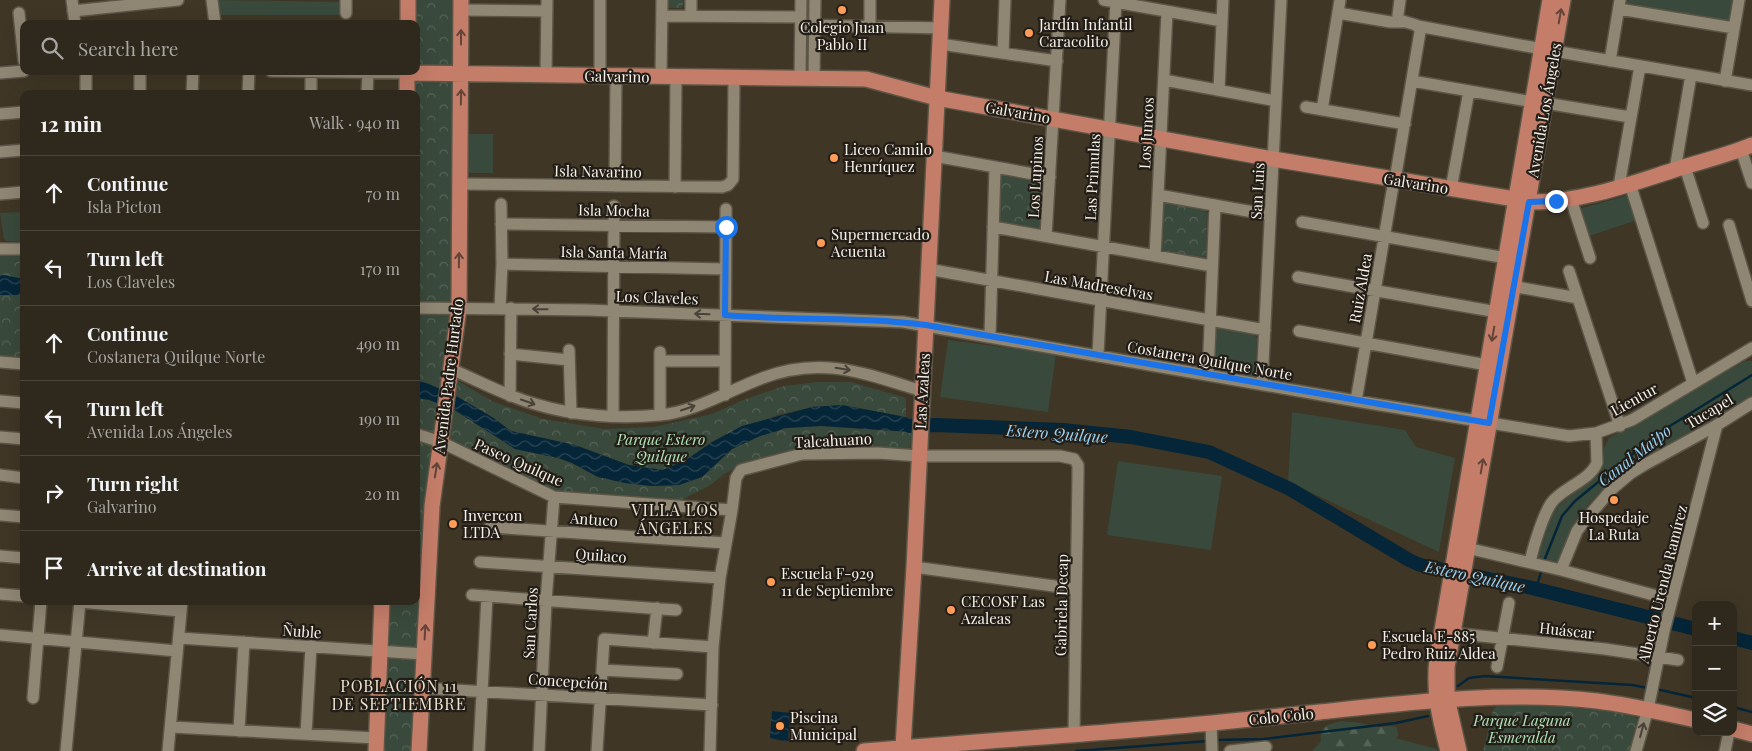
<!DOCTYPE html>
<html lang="en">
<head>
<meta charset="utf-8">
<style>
  :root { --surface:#2f281c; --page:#373025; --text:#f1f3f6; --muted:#a7a6a3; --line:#4a443b }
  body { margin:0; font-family:"Playfair Display",serif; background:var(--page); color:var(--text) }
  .controls { position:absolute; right:15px; bottom:15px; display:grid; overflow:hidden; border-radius:10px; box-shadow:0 5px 20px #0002 }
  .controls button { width:45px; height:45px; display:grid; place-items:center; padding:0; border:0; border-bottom:1px solid var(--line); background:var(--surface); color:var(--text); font:25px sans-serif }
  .stop { position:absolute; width:15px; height:15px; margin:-11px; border:4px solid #1a73e8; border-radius:50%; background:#fff }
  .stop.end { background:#1a73e8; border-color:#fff; box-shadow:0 1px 5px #0008 }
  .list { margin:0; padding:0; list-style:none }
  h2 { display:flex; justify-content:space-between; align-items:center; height:65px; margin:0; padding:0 20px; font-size:21px }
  h2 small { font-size:16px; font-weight:400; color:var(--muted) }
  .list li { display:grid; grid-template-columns:32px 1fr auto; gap:15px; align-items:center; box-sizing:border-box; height:75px; padding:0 20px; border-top:1px solid var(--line) }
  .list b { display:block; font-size:19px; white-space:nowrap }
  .list p { margin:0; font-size:16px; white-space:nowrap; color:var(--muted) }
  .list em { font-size:16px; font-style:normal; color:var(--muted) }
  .icon { flex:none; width:28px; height:28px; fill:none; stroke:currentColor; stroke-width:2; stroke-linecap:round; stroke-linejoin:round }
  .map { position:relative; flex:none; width:1752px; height:751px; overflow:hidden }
  .search { position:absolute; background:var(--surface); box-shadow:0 5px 20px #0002; left:20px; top:20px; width:400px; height:55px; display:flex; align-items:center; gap:12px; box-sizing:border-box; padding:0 18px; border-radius:10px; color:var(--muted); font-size:19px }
  .panel { position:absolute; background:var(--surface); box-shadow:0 5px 20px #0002; left:20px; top:90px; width:400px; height:515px; border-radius:10px }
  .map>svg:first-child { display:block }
</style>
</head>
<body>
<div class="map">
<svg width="1752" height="751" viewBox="0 0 1752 751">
  <defs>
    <pattern id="forest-firs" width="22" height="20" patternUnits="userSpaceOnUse" patternTransform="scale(1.25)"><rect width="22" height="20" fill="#39493b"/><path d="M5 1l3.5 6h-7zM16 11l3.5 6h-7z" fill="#566457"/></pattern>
    <pattern id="park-crowns" width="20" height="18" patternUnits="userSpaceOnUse" patternTransform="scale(1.25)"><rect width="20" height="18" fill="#39493b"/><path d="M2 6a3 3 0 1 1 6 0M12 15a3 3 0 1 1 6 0" fill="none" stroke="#566457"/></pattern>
    <pattern id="water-waves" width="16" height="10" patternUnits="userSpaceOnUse" patternTransform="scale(1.25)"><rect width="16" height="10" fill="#052638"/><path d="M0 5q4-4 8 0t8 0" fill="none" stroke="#2a4655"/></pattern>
  </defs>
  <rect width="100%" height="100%" fill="#3f3626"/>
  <path fill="#39493b" d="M 216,0 L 340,2 L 341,15 L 219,15 Z
    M 1625,0 L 1735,0 L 1731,21 L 1728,25 L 1627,8 Z
    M 469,134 L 493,134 L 493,173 L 468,173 Z
    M 1629,195 L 1637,220 L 1589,236 L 1579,209 Z
    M 22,212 L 24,242 L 7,241 L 4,239 L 0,213 Z
    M 1219,327 L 1254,334 L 1257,339 L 1256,372 L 1253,377 L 1222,372 L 1214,367 L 1214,328 Z
    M 948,340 L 1056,354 L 1048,412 L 940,397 Z
    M 1745,361 L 1752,361 L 1752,396 L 1620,472 L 1589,504 L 1576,521 L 1557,563 L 1537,558 L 1552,514 L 1558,506 L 1604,466 L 1604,448 L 1609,438 Z
    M 1292,412 L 1405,430 L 1416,447 L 1455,458 L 1439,552 L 1288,482 Z
    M 1118,461 L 1222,476 L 1211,550 L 1107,535 Z
    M 1380,734 L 1437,749 L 1437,751 L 1312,751 L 1324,738 Z"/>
  <path fill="url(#forest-firs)" d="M 1337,722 C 1353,720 1366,725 1381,727 C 1387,727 1392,725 1397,728 L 1398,736 C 1389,745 1378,745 1369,751 L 1328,751 L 1321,744 C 1320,727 1322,727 1337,722 Z"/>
  <path fill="url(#park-crowns)" d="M 413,0 L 458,0 L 455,68 L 416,68 L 416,24 L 413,24 Z
    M 667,0 L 684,0 L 682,8 L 670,8 L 667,6 Z
    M 453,79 L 452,303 L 416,303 L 416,94 L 412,94 L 413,84 L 415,80 Z
    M 1005,172 L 1042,180 L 1044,186 L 1043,228 C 1034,233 1006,228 999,221 L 1001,176 Z
    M 1167,200 L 1204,207 L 1207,214 L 1206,256 C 1197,261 1169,256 1161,249 L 1163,203 Z
    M 24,255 L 24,279 L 0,276 L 0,256 Z
    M 10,294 L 24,295 L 24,360 L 0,359 L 0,295 Z
    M 416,310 L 448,313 L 451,315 L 436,434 L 433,435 L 416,429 Z
    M 458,381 L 494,402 L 543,419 L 605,429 L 654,427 L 712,414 L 743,400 L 784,386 L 817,382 L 851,382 L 906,398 L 906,417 L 842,405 L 812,407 L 777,415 L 712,442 L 686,460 L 663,470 L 629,465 L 575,445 L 511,431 L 492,417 L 456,396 Z
    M 453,409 L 515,449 L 558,458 L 572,463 L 598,477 L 625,483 L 651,486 L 679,485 L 702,477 L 732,449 L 760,436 L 787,428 L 821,426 L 912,432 L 910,450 L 892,451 L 871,446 L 829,445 L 804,446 L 740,466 L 724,474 L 709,486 L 683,499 L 637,500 L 556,494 L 448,441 Z
    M 416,438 L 433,445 L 421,640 L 417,649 L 390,647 L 388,640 L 390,601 L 416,601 Z
    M 389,657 L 416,658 L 418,661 L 415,751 L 383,751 L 387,660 Z
    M 1501,704 L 1556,706 L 1628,713 L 1638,719 L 1629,751 L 1483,751 L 1493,710 L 1498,705 Z"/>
  <path fill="url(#water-waves)" d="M 3,275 L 24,279 L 24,295 L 0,295 L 0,276 Z
    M 416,380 L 429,384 L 456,396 L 492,417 L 511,431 L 575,445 L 629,465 L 663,470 L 686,460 L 712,442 L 742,426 L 812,407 L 842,405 L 911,418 L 912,432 L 821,426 L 787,428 L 760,436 L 732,449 L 702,477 L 679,485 L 651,486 L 625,483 L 598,477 L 572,463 L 558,458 L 515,449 L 453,409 L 429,400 L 416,398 Z
    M 772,711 L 790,713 L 788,742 L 770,738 Z"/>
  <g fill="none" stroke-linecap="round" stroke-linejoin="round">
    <path stroke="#052638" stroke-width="2.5" d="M 1544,561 L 1562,516 L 1575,501 L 1657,434 L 1752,375
      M 1536,589 L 1541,572
      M 1458,686 L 1469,678 L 1485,676 L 1632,685 L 1648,688
      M 1656,689 L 1696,698
      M 1733,707 L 1752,712
      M 1216,740 L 1264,739 L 1396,723 L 1428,716
      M 1076,751 L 1208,741"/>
    <path stroke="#052638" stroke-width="14" d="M 910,426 L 937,425 L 1062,430 L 1131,437 L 1209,452 L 1290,489 L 1409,560 L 1420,565 L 1528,587 L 1696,629
      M 1733,638 L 1752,643"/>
    <g stroke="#5c5546" stroke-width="14">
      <path id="minor" d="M 72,0 L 75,24
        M 212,0 L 215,24
        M 600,0 L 600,76
        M 1104,0 L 1222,21
        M 1619,9 L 1734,28
        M 461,10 L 547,11
        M 73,11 L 178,0
        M 19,13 L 24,61
        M 346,13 L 346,0
        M 1338,13 L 1390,22 L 1402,22
        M 662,16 L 801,17
        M 691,16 L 691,0
        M 801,25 L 941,28
        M 870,26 L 870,0
        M 1418,26 L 1542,49
        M 940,44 L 1057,61
        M 1554,51 L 1752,85
        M 1003,53 L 1005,0
        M 1610,61 L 1620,0
        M 271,71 L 407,73
        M 0,73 L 24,71
        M 546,75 L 547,0
        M 661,76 L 662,0
        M 800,78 L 801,0
        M 814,78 L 815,0
        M 1164,80 L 1276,101
        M 1412,81 L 1533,102
        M 1725,81 L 1739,0
        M 1219,90 L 1223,0
        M 86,94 L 86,71
        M 140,94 L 140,71
        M 192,94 L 193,71
        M 248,94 L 249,71
        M 311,94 L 311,72
        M 367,94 L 368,73
        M 1545,103 L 1630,117
        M 1306,107 L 1405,124
        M 1322,110 L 1340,0
        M 0,114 L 24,112
        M 1741,149 L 1752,183
        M 0,152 L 24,150
        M 934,156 L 1050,177
        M 1685,167 L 1703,223
        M 1675,170 L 1691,75
        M 1395,180 L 1420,32 L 1420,29 L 1416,25 L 1399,20 L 1398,15 L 1400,0
        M 460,184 L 722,187 L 728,185 L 733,179 L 734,77
        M 1630,184 L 1693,383
        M 615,186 L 616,76
        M 1619,186 L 1640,66
        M 675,187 L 676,76
        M 1451,189 L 1469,91
        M 0,194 L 24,192
        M 1158,195 L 1270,215
        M 1571,199 L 1590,258
        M 1302,222 L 1506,258
        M 501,224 L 726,227
        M 1729,225 L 1752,301
        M 993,227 L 1212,266
        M 1046,236 L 1060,0
        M 0,249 L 24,249
        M 1155,256 L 1167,12
        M 502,264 L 725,269
        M 928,269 L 1265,330
        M 1569,271 L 1620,426
        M 1298,277 L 1497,312
        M 1506,285 L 1578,298
        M 416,308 L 587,310 L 903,322 L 1356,401 L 1569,436 L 1596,433 L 1632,420 L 1752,348
        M 500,308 L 502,264 L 501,204
        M 1299,331 L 1487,365
        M 990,336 L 995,167
        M 569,350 L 571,413
        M 510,354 L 569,360
        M 1098,355 L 1116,0
        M 660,361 L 725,361
        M 0,362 L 24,364
        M 451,369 C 479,381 506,396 535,404 C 574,416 620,419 660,415 C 694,412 728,391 760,379 C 820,355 864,373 922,391
        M 1208,375 L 1215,205
        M 1262,384 L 1281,0
        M 725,395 L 726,209
        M 510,396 L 511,308
        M 0,401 L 24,403
        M 1356,401 L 1394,180
        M 660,415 L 660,352
        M 613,416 L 614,206
        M 416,434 L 441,442 L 554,497 L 732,510
        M 0,437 L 24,439
        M 0,475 L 24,478
        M 0,515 L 24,517
        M 490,527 L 725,543
        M 1467,548 L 1561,570 L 1672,600
        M 0,556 L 24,558
        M 480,562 L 720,578
        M 1530,562 C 1533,548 1544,511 1553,501 C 1566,486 1589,481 1597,463 L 1596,433
        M 914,567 L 1076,589
        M 1561,570 L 1577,531 L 1586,519 L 1612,489 L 1631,473 L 1644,465 L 1717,425 L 1752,403
        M 0,594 L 24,596
        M 472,595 L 676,610
        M 80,602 L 181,611
        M 1452,633 L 1605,649 L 1678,660
        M 0,635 L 177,651
        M 179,638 L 424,654
        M 653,643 L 657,608
        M 1497,667 L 1509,603
        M 602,670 L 677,674
        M 421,688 L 712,705
        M 33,698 L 41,601
        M 1211,723 L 1212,751
        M 171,727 L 376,738
        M 239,731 L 244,642
        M 306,734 L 311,646
        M 66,751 L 80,601
        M 168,751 L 182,601
        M 479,751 L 487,596
        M 539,751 L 546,601 L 554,497
        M 597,751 L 604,639 L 713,647
        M 710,751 L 713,647 L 720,578 L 732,510 L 736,478 L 741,470 L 802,454 L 878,453 L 919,456 L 1060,456 L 1074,459 L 1078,465 L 1078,476 L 1074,735
        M 1230,751 L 1266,747
        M 1636,751 L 1648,709 L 1664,631 L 1717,425
        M 1725,751 L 1729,732"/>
    </g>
    <g stroke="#5c5546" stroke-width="18">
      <path id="major" d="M 408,24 L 408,0
        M 407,73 L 866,79 L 937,98 L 1273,159 L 1533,202 C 1581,202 1627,185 1671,171 C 1698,162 1726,156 1752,145
        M 407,94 L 407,71
        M 1733,729 L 1752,734
        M 903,747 L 914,567 L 942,0
        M 376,751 L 382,601
        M 419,751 L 432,506 L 459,308 L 461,0
        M 864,751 C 980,741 1096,734 1212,723 C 1248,719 1284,716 1320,712 C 1413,702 1504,691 1597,701 C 1630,705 1663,713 1696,720
        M 1448,751 C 1440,719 1433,693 1437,659 L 1550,0
        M 1459,751 L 1447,698 L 1447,667 L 1563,0"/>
    </g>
    <use href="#minor" stroke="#908674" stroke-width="11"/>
    <use href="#major" stroke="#c47d69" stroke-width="15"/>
  </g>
  <defs><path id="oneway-shaft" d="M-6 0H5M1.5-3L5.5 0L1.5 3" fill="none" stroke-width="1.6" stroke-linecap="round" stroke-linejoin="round" transform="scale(1.25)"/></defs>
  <g stroke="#634438">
    <use href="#oneway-shaft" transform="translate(1560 16) rotate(-80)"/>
    <use href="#oneway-shaft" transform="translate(461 37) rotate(-90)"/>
    <use href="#oneway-shaft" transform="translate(461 97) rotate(-89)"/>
    <use href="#oneway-shaft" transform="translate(459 260) rotate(-89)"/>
    <use href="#oneway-shaft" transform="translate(1493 334) rotate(100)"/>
    <use href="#oneway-shaft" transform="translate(1482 466) rotate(-80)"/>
    <use href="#oneway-shaft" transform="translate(436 470) rotate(-81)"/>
    <use href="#oneway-shaft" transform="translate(425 632) rotate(-87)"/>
  </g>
  <g stroke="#484238">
    <use href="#oneway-shaft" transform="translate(540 309) rotate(-179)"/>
    <use href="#oneway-shaft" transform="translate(702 314) rotate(-178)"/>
    <use href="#oneway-shaft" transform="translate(843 369) rotate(9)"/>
    <use href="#oneway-shaft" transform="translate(528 402) rotate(19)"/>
    <use href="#oneway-shaft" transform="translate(688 408) rotate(-19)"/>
    <use href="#oneway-shaft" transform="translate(1642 730) rotate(-75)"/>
  </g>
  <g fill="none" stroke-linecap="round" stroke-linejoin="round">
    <path stroke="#1a73e8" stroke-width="6" d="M 726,227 L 725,315 C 791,321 859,316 926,325 L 1489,423 L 1529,202 L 1556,201"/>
  </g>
  <g fill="#fe9c58" stroke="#221e17" stroke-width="2">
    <circle cx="842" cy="10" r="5"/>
    <circle cx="1029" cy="33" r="5"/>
    <circle cx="834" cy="158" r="5"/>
    <circle cx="821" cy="243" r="5"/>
    <circle cx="1614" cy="500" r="5"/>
    <circle cx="453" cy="524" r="5"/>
    <circle cx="771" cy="582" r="5"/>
    <circle cx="951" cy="610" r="5"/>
    <circle cx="1372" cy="645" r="5"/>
    <circle cx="780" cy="726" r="5"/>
  </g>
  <g text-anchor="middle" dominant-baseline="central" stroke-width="4.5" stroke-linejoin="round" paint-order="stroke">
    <g font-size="15" fill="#f6f0e6" stroke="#221e17" text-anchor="start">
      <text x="1039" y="24">Jardín Infantil<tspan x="1039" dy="17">Caracolito</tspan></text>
      <text x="842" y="27" text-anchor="middle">Colegio Juan<tspan x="842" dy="17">Pablo II</tspan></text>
      <text x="844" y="149">Liceo Camilo<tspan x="844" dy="17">Henríquez</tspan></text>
      <text x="831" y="234">Supermercado<tspan x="831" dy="17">Acuenta</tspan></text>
      <text x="463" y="515">Invercon<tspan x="463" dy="17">LTDA</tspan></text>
      <text x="1614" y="517" text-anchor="middle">Hospedaje<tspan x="1614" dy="17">La Ruta</tspan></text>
      <text x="781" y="573">Escuela F-929<tspan x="781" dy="17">11 de Septiembre</tspan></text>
      <text x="961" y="601">CECOSF Las<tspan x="961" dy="17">Azaleas</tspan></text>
      <text x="1382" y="636">Escuela E-885<tspan x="1382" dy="17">Pedro Ruiz Aldea</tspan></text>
      <text x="790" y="717">Piscina<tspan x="790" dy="17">Municipal</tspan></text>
    </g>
    <g font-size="15" fill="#f6f0e6" stroke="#221e17">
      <text transform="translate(617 76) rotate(1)">Galvarino</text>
      <text transform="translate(1544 110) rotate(-80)">Avenida Los Ángeles</text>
      <text transform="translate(1018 112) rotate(10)">Galvarino</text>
      <text transform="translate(1146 133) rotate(-87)">Los Juncos</text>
      <text transform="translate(598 171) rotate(1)">Isla Navarino</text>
      <text transform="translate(1035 177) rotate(-87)">Los Lupinos</text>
      <text transform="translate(1092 177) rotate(-87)">Las Primulas</text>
      <text transform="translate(1416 183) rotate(9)">Galvarino</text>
      <text transform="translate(1257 191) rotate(-87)">San Luis</text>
      <text transform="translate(614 210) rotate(1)">Isla Mocha</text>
      <text transform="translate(614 252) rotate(1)">Isla Santa María</text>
      <text transform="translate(1099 285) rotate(10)">Las Madreselvas</text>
      <text transform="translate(1360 288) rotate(-80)">Ruiz Aldea</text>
      <text transform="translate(657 297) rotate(2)">Los Claveles</text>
      <text transform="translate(1210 360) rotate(10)">Costanera Quilque Norte</text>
      <text transform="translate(448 376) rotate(-83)">Avenida Padre Hurtado</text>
      <text transform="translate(922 391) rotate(-87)">Las Azaleas</text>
      <text transform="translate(1634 399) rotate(-29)">Lientur</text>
      <text transform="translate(1709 411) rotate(-31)">Tucapel</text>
      <text transform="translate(833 440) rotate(-3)">Talcahuano</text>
      <text transform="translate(519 462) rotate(24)">Paseo Quilque</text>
      <text transform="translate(594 519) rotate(4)">Antuco</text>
      <text transform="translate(601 555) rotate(4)">Quilaco</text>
      <text transform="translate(1662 584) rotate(-76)">Alberto Urenda Ramírez</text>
      <text transform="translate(1061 605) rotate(-89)">Gabriela Decap</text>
      <text transform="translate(530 623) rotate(-87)">San Carlos</text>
      <text transform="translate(1567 630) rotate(6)">Huáscar</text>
      <text transform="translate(302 631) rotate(4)">Ñuble</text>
      <text transform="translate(568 681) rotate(4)">Concepción</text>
      <text transform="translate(1281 716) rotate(-6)">Colo Colo</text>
    </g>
    <g font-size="15" font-style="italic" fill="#b0e3b7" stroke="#221e17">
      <text x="661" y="439">Parque Estero<tspan x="661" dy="17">Quilque</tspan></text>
      <text x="1522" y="720">Parque Laguna<tspan x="1522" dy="17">Esmeralda</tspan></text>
    </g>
    <g font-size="16" font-style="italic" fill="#98d3f9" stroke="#221e17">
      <text transform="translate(1057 433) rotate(4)">Estero Quilque</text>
      <text transform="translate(1634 455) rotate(-38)">Canal Maipo</text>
      <text transform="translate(1475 576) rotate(12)">Estero Quilque</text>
    </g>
    <g font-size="16" letter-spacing="1" fill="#eee3cf" stroke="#221e17">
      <text x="675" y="509">VILLA LOS<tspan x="675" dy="18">ÁNGELES</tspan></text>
      <text x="399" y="685">POBLACIÓN 11<tspan x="399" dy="18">DE SEPTIEMBRE</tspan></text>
    </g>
  </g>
</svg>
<div class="controls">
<button>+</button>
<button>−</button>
<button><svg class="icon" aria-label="layers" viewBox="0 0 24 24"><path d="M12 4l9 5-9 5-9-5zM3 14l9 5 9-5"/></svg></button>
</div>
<div class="stop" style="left:726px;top:227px"></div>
<div class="stop end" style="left:1556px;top:201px"></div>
<div class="search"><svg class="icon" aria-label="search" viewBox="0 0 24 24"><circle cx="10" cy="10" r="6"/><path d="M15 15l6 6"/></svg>Search here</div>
<section class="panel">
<h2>12 min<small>Walk · 940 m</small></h2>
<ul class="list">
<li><svg class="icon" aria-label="ahead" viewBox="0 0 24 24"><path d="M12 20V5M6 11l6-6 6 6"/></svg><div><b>Continue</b><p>Isla Picton</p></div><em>70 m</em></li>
<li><svg class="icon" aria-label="left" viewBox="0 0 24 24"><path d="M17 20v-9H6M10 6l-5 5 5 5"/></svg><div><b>Turn left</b><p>Los Claveles</p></div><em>170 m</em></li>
<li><svg class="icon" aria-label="ahead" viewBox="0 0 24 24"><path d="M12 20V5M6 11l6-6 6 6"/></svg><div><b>Continue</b><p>Costanera Quilque Norte</p></div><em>490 m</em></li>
<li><svg class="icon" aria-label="left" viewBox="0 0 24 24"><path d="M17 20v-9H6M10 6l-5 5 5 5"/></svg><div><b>Turn left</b><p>Avenida Los Ángeles</p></div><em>190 m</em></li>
<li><svg class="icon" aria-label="right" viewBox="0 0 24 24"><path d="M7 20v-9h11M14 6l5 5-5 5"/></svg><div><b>Turn right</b><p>Galvarino</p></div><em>20 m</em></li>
<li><svg class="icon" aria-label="arrive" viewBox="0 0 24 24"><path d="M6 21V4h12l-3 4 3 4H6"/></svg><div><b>Arrive at destination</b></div></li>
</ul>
</section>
</div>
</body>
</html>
